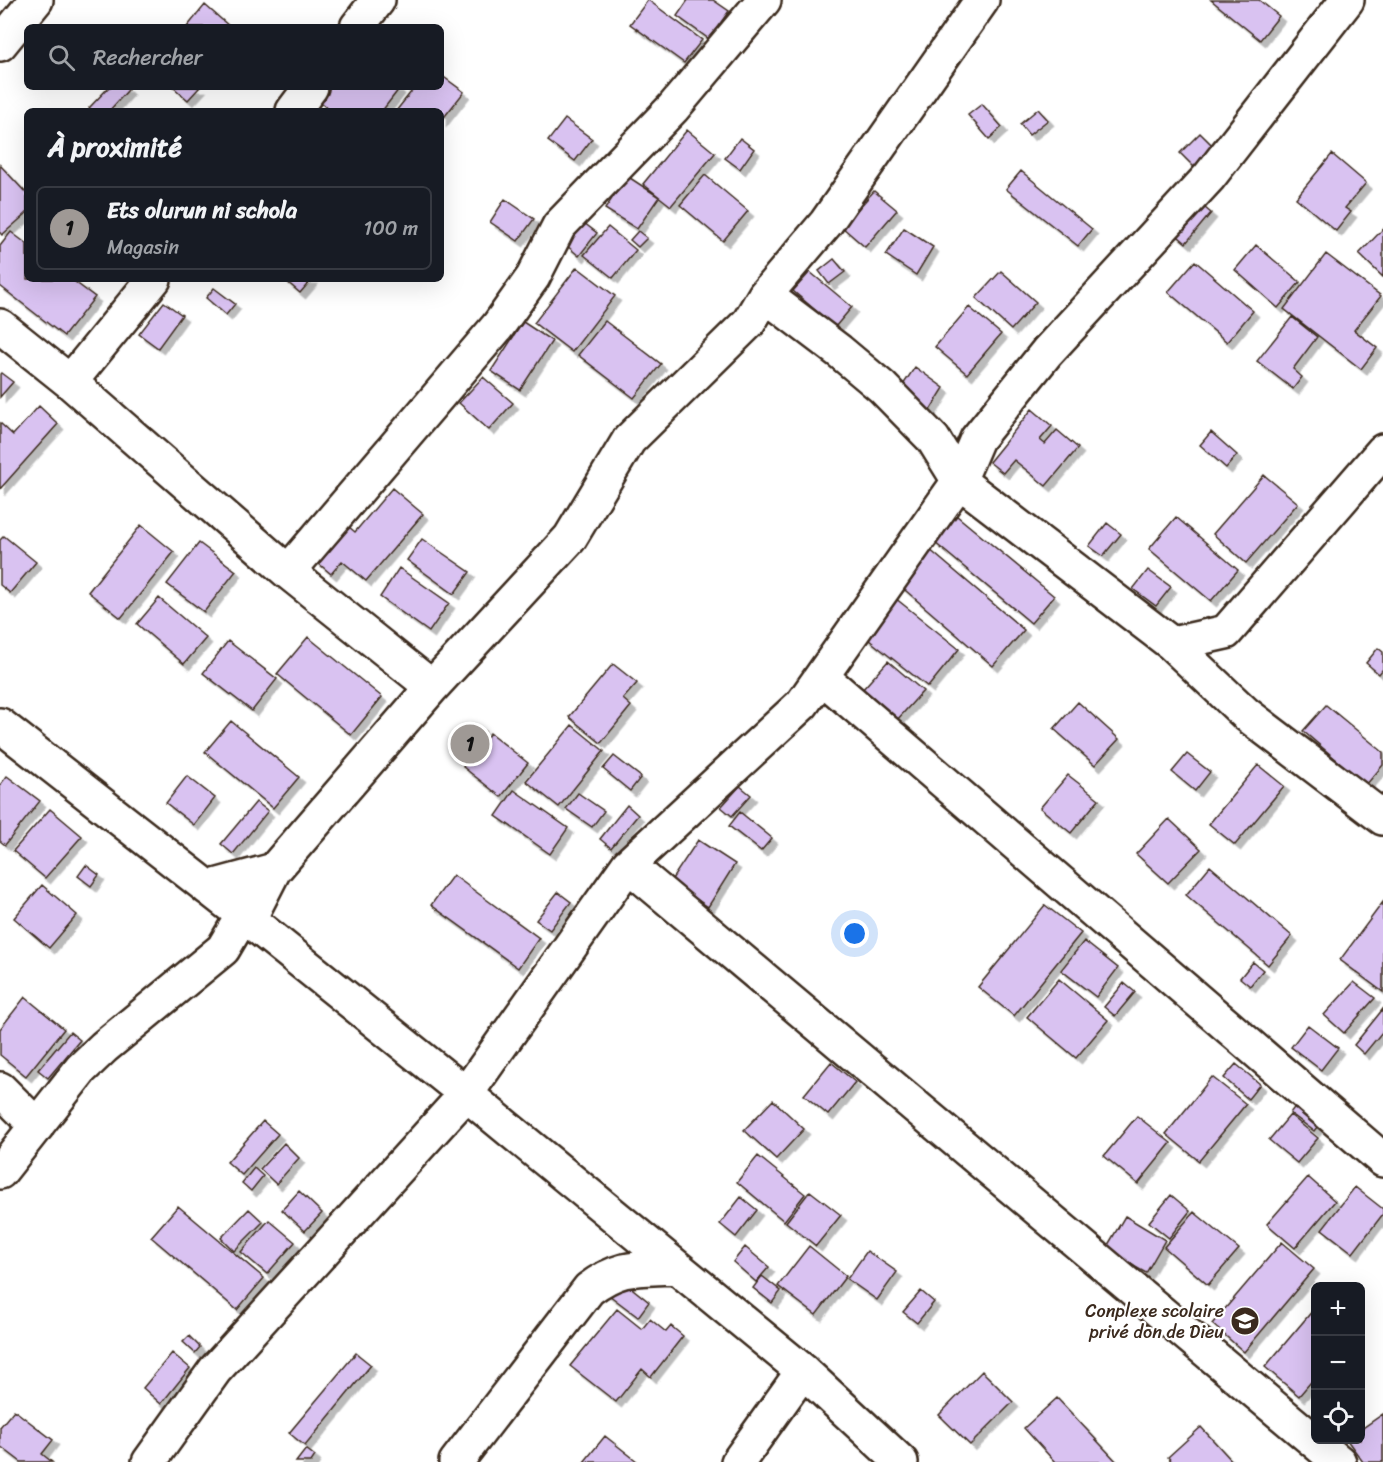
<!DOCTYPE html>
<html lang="fr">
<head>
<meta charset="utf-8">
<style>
  :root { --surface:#171b24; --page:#242831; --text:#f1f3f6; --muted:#9ea1a6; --line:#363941; --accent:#9f9995 }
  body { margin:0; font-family:Sriracha,sans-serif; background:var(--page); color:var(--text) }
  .controls { position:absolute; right:18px; bottom:18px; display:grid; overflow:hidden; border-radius:9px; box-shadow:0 6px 24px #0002 }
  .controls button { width:54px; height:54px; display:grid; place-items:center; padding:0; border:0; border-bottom:2px solid var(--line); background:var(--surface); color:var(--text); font:30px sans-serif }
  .you { position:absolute; left:855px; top:934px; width:21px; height:21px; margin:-15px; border:4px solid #fff; border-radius:50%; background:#1a73e8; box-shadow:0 0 0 9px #1a73e833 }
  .badge { display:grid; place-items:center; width:39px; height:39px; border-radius:50%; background:var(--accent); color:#111; font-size:20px; font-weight:700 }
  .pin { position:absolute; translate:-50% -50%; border:3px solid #fff; box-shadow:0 2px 6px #0006 }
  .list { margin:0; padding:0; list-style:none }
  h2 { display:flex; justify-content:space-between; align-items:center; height:78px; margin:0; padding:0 24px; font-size:26px }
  h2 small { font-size:20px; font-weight:400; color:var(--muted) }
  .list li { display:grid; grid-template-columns:39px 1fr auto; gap:18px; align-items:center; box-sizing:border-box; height:84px; margin:0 12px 12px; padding:0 12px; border:2px solid var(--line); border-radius:9px }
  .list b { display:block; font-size:22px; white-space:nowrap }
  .list p { margin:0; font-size:20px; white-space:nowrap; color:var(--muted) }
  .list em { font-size:20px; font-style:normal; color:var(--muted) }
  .icon { flex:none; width:33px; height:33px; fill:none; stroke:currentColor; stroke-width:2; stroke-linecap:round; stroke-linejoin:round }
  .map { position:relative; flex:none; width:1383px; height:1462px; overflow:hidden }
  .search { position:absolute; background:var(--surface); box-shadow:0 6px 24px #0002; left:24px; top:24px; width:420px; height:66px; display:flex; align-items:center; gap:15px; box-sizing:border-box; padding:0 21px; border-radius:9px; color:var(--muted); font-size:22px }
  .panel { position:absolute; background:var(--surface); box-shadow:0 6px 24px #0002; left:24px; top:108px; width:420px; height:174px; border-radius:9px }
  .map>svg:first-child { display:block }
</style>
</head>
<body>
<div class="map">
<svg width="1383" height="1462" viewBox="0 0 1383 1462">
  <defs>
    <filter id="shadow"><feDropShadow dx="5.5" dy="5.5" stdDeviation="0" flood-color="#0004"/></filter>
  </defs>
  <rect width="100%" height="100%" fill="#fff"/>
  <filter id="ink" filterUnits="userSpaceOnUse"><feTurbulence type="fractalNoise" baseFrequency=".0167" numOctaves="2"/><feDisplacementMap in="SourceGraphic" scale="12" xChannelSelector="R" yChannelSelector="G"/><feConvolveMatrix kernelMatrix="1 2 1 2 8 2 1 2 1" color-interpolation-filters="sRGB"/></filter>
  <g filter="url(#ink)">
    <path fill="#d9c2f1" stroke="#3b2a1e" stroke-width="1.5" filter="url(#shadow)" d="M 648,0 L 702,40 L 684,63 L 630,24 Z
      M 688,0 L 713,0 L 729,11 L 709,39 L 677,16 Z
      M 1211,0 L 1259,0 L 1279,16 L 1260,40 Z
      M 205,5 L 230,27 L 187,27 Z
      M 441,75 L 464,92 L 441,121 L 441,111 L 396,111 L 415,87 L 441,87 Z
      M 109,87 L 125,87 L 128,90 L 109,111 L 92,111 L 89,108 Z
      M 173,87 L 200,87 L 188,100 Z
      M 330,87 L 397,87 L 399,89 L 382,111 L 331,111 L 318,101 Z
      M 982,104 L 1002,127 L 989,139 L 968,115 Z
      M 1038,109 L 1048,120 L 1029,135 L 1020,124 Z
      M 565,119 L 592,139 L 575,161 L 548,141 Z
      M 687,130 L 715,153 L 671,206 L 643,184 Z
      M 1200,133 L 1215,148 L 1195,168 L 1180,153 Z
      M 740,138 L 754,149 L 740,169 L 725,158 Z
      M 1332,154 L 1366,183 L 1345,208 L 1351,212 L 1336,231 L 1296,198 Z
      M 0,165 L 27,194 L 27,213 L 2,235 L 0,233 Z
      M 1021,171 L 1092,229 L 1078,246 L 1006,189 Z
      M 705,175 L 748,211 L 723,241 L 680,205 Z
      M 627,176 L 659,197 L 637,229 L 605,209 Z
      M 874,191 L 897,210 L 865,247 L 842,227 Z
      M 505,199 L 534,219 L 518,241 L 490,222 Z
      M 1198,202 L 1211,213 L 1186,243 L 1173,232 Z
      M 584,223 L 597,233 L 579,256 L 566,245 Z
      M 608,227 L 636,250 L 613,278 L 584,255 Z
      M 904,228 L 933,247 L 916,275 L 886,255 Z
      M 1383,229 L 1383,277 L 1359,254 Z
      M 638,231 L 647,238 L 638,247 L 630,240 Z
      M 11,232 L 27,244 L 27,279 L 71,279 L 95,297 L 64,336 L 0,286 L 0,246 Z
      M 1256,245 L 1300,282 L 1278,308 L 1235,270 Z
      M 1326,254 L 1381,296 L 1354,330 L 1377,348 L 1361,369 L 1284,309 Z
      M 834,259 L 845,272 L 829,284 L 819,271 Z
      M 1195,261 L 1253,311 L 1227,342 L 1168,292 Z
      M 577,267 L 615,296 L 572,352 L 534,323 Z
      M 1001,271 L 1036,302 L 1011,330 L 976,298 Z
      M 810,272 L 852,307 L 835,327 L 793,291 Z
      M 284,279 L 312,279 L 300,293 Z
      M 214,288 L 235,304 L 226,315 L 206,298 Z
      M 164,302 L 182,315 L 158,348 L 139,334 Z
      M 969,307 L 1001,334 L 967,374 L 935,347 Z
      M 1292,317 L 1317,337 L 1293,369 L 1302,377 L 1293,389 L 1257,361 Z
      M 605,321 L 661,364 L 634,398 L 578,355 Z
      M 523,322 L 552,341 L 520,390 L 491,371 Z
      M 915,367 L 944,388 L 929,412 L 899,391 Z
      M 1,373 L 13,382 L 0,397 L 0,374 Z
      M 483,377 L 513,403 L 489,430 L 459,403 Z
      M 39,406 L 58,424 L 0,489 L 0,423 L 13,435 Z
      M 1032,409 L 1052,426 L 1040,440 L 1045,444 L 1057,430 L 1078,448 L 1046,486 L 1014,460 L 1003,473 L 989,462 Z
      M 1211,432 L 1237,455 L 1226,468 L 1200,445 Z
      M 1264,475 L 1298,503 L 1246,563 L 1213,534 Z
      M 392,488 L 423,514 L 366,581 L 342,561 L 331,574 L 311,557 L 342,521 L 355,532 Z
      M 951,511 L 1054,596 L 1031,623 L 928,537 Z
      M 1176,517 L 1238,570 L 1211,601 L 1149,549 Z
      M 1107,523 L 1121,534 L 1103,556 L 1089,546 Z
      M 141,525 L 174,552 L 121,618 L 88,592 Z
      M 4,536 L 36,562 L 10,593 L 0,585 L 0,540 Z
      M 422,539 L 470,572 L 454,594 L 407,560 Z
      M 199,543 L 236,571 L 204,612 L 167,584 Z
      M 922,543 L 1024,630 L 993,666 L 891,578 Z
      M 399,568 L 449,603 L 429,632 L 380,597 Z
      M 1148,570 L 1171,587 L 1156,606 L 1133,589 Z
      M 885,590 L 959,649 L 928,687 L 854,628 Z
      M 159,598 L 206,638 L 184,664 L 137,624 Z
      M 308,637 L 382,697 L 351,735 L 277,674 Z
      M 228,641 L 277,679 L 252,711 L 203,673 Z
      M 1378,648 L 1383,652 L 1383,669 L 1379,674 L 1366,663 Z
      M 888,661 L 923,691 L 897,720 L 862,690 Z
      M 613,664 L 637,683 L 623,699 L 631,706 L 601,743 L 569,717 Z
      M 1078,702 L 1119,739 L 1095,765 L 1054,729 Z
      M 1326,705 L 1383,752 L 1383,765 L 1366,785 L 1303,731 Z
      M 231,721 L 299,777 L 273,808 L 205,752 Z
      M 474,724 L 485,732 L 472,748 L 461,740 Z
      M 572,725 L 604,751 L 559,807 L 526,781 Z
      M 490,733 L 528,763 L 501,797 L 463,767 Z
      M 1187,754 L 1210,772 L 1195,791 L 1172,772 Z
      M 614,756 L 641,777 L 630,791 L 603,769 Z
      M 1258,765 L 1284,786 L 1235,845 L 1209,824 Z
      M 1068,775 L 1099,799 L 1071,833 L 1040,808 Z
      M 7,776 L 40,801 L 5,845 L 0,841 L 0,785 Z
      M 187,776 L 215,798 L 194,825 L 166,803 Z
      M 740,786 L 751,795 L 732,816 L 721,807 Z
      M 514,790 L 568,828 L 550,854 L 496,816 Z
      M 578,793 L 604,811 L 592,827 L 566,809 Z
      M 256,802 L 268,811 L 233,854 L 221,844 Z
      M 627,805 L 638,815 L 611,848 L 600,839 Z
      M 50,809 L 82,836 L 45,878 L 13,851 Z
      M 740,812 L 772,838 L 761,851 L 729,826 Z
      M 1169,819 L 1201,849 L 1168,883 L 1136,854 Z
      M 698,840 L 735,864 L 708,907 L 670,882 Z
      M 86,865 L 99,875 L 91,886 L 78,876 Z
      M 1210,866 L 1292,936 L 1268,965 L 1186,895 Z
      M 453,875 L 539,938 L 518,968 L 431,905 Z
      M 42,885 L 77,915 L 49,948 L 14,918 Z
      M 558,892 L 571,902 L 550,930 L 536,920 Z
      M 1383,902 L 1383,992 L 1340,960 Z
      M 1045,905 L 1081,933 L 1014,1016 L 978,987 Z
      M 1084,941 L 1118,968 L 1096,997 L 1061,970 Z
      M 1253,962 L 1263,970 L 1250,986 L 1240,978 Z
      M 1059,979 L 1108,1020 L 1076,1058 L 1027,1017 Z
      M 1354,982 L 1375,998 L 1344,1033 L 1324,1015 Z
      M 1124,983 L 1135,992 L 1115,1016 L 1104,1007 Z
      M 25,997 L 64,1029 L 26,1076 L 0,1055 L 0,1029 Z
      M 1383,1009 L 1383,1031 L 1364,1054 L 1354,1045 Z
      M 1308,1025 L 1338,1048 L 1321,1070 L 1291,1047 Z
      M 70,1032 L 80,1040 L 48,1078 L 38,1070 Z
      M 831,1062 L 855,1082 L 828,1115 L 804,1095 Z
      M 1236,1064 L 1260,1084 L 1248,1099 L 1224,1078 Z
      M 1212,1077 L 1246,1104 L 1199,1161 L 1166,1134 Z
      M 773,1100 L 804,1129 L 776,1159 L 744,1130 Z
      M 1299,1101 L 1324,1118 L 1314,1131 L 1290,1113 Z
      M 1290,1115 L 1318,1138 L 1297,1163 L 1269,1140 Z
      M 1137,1116 L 1171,1143 L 1138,1184 L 1104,1156 Z
      M 263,1121 L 278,1134 L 242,1175 L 227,1162 Z
      M 284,1143 L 299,1158 L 276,1184 L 260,1169 Z
      M 758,1156 L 805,1194 L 784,1221 L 737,1182 Z
      M 254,1168 L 263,1176 L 251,1191 L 242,1183 Z
      M 1308,1177 L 1335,1201 L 1295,1248 L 1267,1224 Z
      M 1355,1187 L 1383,1209 L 1383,1214 L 1353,1253 L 1322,1229 Z
      M 299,1191 L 322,1213 L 305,1231 L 282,1210 Z
      M 810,1191 L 841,1215 L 816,1246 L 786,1222 Z
      M 1171,1195 L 1190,1211 L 1169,1238 L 1149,1222 Z
      M 741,1197 L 757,1210 L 736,1237 L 720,1224 Z
      M 178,1206 L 264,1278 L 237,1310 L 151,1237 Z
      M 249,1209 L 263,1222 L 234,1251 L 221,1238 Z
      M 1194,1212 L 1239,1249 L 1208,1285 L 1164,1247 Z
      M 1125,1216 L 1165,1240 L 1146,1273 L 1105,1250 Z
      M 269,1220 L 295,1242 L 267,1274 L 241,1252 Z
      M 1282,1242 L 1314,1269 L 1244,1352 L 1212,1324 Z
      M 809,1246 L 846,1276 L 816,1315 L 778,1286 Z
      M 745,1247 L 769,1267 L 756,1282 L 733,1262 Z
      M 867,1251 L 897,1272 L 877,1300 L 847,1279 Z
      M 762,1276 L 781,1291 L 772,1303 L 753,1288 Z
      M 618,1277 L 649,1302 L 638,1317 L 605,1292 Z
      M 921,1291 L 934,1302 L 917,1323 L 903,1312 Z
      M 617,1309 L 642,1329 L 650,1319 L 666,1332 L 671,1326 L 683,1336 L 651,1377 L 642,1369 L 616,1402 L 570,1366 Z
      M 1314,1309 L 1316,1310 L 1316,1376 L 1299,1396 L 1265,1367 Z
      M 189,1336 L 200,1347 L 195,1353 L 183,1342 Z
      M 172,1353 L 190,1368 L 161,1404 L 143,1388 Z
      M 356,1353 L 371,1365 L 305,1446 L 289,1433 Z
      M 982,1371 L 1013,1402 L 970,1445 L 939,1415 Z
      M 1057,1398 L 1117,1462 L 1055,1462 L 1024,1428 Z
      M 14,1410 L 53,1440 L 42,1454 L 52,1462 L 21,1462 L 0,1446 L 0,1427 Z
      M 1383,1414 L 1383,1462 L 1363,1462 L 1347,1440 L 1360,1440 L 1360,1430 Z
      M 1201,1427 L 1233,1462 L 1172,1462 L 1168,1457 Z
      M 605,1436 L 638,1462 L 584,1462 Z
      M 306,1449 L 315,1456 L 311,1462 L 296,1462 Z"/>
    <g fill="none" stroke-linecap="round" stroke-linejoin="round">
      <g stroke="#3b2a1e" stroke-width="38">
        <path id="street" d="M 357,27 L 378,0
          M 0,44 L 36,0
          M 293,111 L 311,87
          M 765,295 L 839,351 L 882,387 L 933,439 L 959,481 L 1172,644 L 1246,714 L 1383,818
          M 0,326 L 70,382 L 288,572 L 432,687
          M 70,382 L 154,279
          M 288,572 L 498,326 L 533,277 L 559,226 L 673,108 L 764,0
          M 1172,644 L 1226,632 L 1383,451
          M 822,677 L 1383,1160
          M 0,725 L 243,915 L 466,1094 L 803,1371 L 901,1462
          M 628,865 L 1339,1462
          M 208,888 L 274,870
          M 249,919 L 274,870 L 432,687 L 570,538 L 629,440 L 749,322 L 765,295 L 826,223 L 982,0
          M 0,1089 L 37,1126
          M 0,1172 L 81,1069 L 104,1047 L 223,949 L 243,915
          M 149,1462 L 215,1370 L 466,1094 L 628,865 L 802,704 L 959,481 L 977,439 L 1047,352 L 1209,177 L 1347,0
          M 456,1462 L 589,1289 C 621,1265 637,1269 675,1267
          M 738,1462 L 803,1371"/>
      </g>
      <use href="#street" stroke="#fff" stroke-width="33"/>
    </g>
  </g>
  <defs>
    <g id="school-disc" transform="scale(1.5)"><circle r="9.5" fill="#3b2a1e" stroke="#fff"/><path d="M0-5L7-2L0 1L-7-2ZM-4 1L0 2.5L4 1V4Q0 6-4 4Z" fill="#fff"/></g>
  </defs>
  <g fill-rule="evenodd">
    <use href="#school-disc" x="1245" y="1321"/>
  </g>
  <g text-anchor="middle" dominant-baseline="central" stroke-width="4.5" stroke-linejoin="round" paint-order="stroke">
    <g font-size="18" fill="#3b2a1e" stroke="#fff" text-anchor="end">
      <text x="1224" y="1311">Conplexe scolaire<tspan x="1224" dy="21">privé don de Dieu</tspan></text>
    </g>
  </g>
</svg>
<div class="controls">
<button>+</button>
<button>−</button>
<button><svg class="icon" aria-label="locate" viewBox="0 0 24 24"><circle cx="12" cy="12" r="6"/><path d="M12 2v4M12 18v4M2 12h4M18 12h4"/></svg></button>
</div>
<div class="you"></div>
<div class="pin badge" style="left:470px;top:744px">1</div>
<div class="search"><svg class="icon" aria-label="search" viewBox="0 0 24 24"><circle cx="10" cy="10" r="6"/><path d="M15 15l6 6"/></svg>Rechercher</div>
<section class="panel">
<h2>À proximité<small></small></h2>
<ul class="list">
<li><span class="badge">1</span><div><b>Ets olurun ni schola</b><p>Magasin</p></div><em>100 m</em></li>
</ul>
</section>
</div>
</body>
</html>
